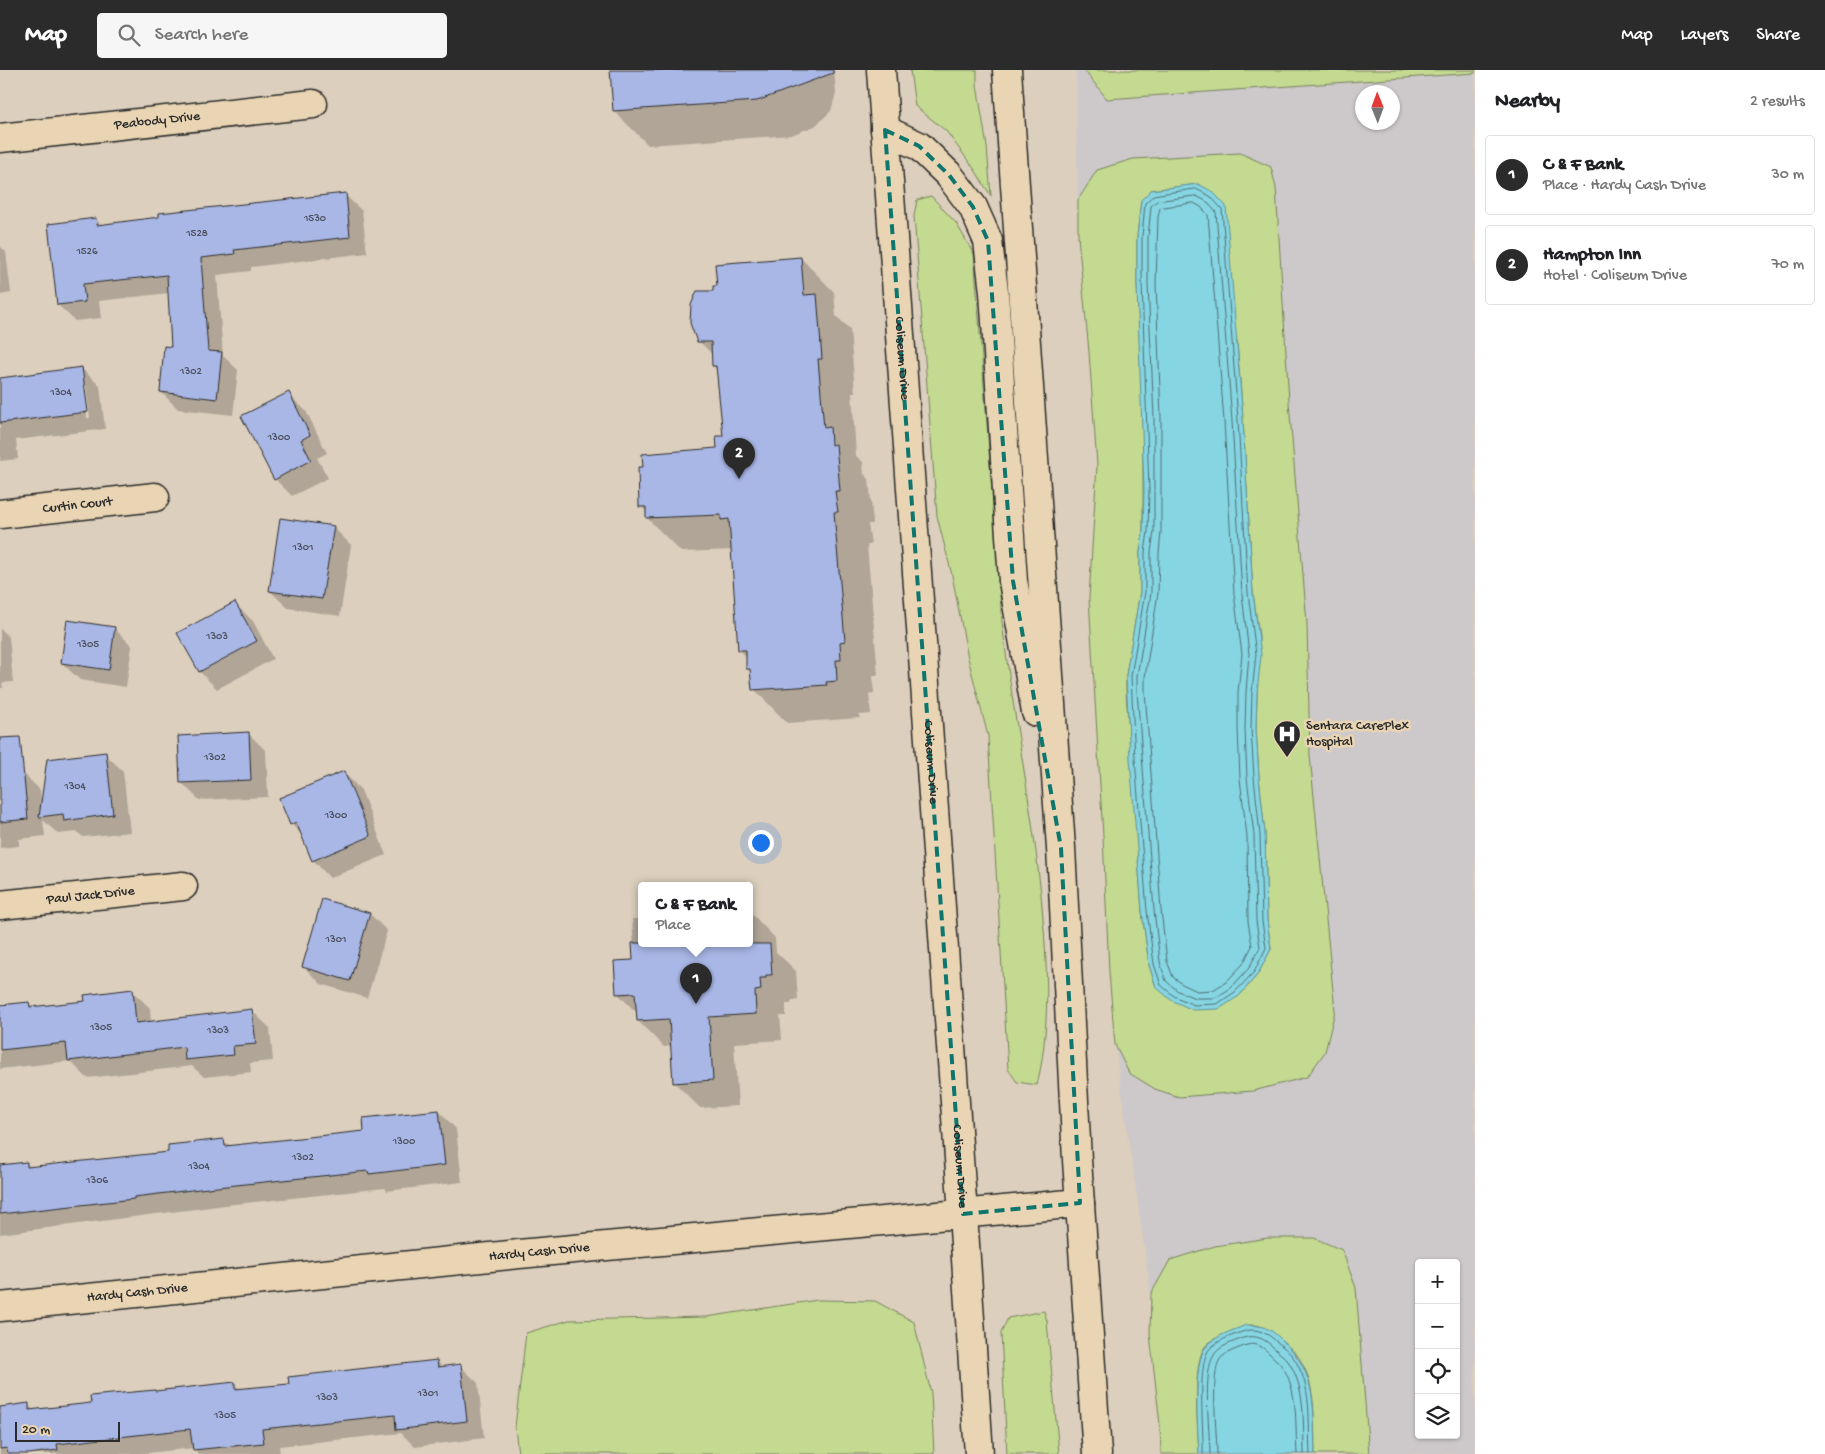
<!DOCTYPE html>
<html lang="en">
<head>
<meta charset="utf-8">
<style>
  :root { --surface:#fff; --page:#f6f6f6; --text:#202124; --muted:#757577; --line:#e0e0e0; --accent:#2b2b2b }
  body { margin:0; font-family:"Gochi Hand",sans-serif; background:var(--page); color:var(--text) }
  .controls { position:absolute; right:15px; bottom:15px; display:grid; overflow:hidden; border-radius:5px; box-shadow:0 1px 4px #0004 }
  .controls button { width:45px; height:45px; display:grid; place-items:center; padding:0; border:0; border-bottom:1px solid var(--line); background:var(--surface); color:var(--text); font:25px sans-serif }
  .compass { position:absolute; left:1355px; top:15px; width:45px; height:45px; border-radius:50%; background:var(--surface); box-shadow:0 1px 4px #0004; rotate:359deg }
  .scale { position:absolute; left:15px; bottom:12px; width:105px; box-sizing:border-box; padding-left:5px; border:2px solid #2b2b2b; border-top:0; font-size:14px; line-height:18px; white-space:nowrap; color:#2b2b2b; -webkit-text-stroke:4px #e9d5b3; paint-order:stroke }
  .you { position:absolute; left:760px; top:772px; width:18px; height:18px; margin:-12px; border:4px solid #fff; border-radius:50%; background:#1a73e8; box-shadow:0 0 0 8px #1a73e833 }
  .badge { display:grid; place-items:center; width:32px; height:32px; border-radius:50%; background:var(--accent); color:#fff; font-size:16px; font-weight:700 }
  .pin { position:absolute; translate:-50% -41px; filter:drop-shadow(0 1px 2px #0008) }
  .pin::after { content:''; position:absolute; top:26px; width:18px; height:15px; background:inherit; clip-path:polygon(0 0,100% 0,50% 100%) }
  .popup { position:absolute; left:638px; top:812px; width:115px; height:65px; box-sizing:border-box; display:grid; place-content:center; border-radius:5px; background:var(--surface); filter:drop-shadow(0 1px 4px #0005); font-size:16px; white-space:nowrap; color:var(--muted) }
  .popup b { font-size:19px; color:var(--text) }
  .popup::after { content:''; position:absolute; left:50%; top:100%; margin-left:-10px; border:10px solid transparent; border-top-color:var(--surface) }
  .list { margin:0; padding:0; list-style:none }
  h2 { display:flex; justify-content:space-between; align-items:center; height:65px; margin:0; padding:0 20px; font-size:21px }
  h2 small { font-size:16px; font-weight:400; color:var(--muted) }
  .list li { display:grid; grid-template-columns:32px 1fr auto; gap:15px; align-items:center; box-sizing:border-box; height:80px; margin:0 10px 10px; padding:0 10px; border:1px solid var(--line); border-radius:5px }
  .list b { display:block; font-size:19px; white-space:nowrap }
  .list p { margin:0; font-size:16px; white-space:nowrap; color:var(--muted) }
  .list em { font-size:16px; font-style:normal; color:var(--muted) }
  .icon { flex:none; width:28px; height:28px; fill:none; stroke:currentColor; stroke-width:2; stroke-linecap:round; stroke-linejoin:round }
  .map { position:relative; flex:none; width:1475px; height:1384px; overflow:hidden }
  header { display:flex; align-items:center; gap:30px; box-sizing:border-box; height:70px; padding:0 25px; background:var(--accent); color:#fff }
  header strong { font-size:24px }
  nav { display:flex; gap:28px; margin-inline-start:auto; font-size:18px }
  .search { width:350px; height:45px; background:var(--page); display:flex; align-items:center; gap:12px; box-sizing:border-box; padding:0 18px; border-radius:5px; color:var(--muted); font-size:19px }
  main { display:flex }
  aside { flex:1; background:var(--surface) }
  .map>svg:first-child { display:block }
</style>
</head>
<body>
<header>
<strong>Map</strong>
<div class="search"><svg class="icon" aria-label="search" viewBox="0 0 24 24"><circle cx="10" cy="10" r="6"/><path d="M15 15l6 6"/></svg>Search here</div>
<nav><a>Map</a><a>Layers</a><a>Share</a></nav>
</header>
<main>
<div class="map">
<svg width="1475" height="1384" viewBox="0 0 1475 1384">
  <rect width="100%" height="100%" fill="#dccfbd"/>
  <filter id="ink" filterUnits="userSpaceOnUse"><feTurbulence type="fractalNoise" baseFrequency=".02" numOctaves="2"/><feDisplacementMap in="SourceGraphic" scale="10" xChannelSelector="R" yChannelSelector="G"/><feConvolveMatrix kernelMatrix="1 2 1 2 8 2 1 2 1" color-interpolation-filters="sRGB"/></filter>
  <g filter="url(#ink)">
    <path fill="#cdc8ca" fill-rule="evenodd" d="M 1076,0 L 1475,0 L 1475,1384 L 1161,1384 L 1160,1355 L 1150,1264 L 1151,1224 L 1115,975 L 1109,902 L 1103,766 L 1089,528 L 1097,395 L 1089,282 L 1078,166 ZM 1362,22 L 1392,22 L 1392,52 L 1362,52 ZM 1419,1193 L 1456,1193 L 1456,1365 L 1419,1365 Z"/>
    <path fill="#c3da90" stroke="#77825e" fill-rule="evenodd" d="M 910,0 L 977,0 L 977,15 L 987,77 L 991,126 L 975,100 L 946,61 L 915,36 Z
      M 1084,0 L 1475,0 L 1475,3 L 1107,29 Z
      M 1240,83 L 1271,97 L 1276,118 L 1289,332 L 1307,554 L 1310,686 L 1335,941 L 1325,982 L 1307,1007 L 1253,1021 L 1179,1027 L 1155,1019 L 1129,1003 L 1115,975 L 1109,902 L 1103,766 L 1089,528 L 1097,395 L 1089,282 L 1078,166 L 1078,130 L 1097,100 L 1133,89 ZM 1198,114 L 1237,271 L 1243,350 L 1253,523 L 1259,566 L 1256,658 L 1259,707 L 1265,764 L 1267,850 L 1271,879 L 1258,904 L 1239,926 L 1156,917 L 1149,895 L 1142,841 L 1126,622 L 1126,605 L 1140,522 L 1140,482 L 1143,462 L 1143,348 L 1137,214 L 1137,167 L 1141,130 L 1151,120 Z
      M 931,126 L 956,153 L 974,184 L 1002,552 C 1014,655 1037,757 1044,860 C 1048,912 1049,965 1037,1015 L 1017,1012 L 1008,999 L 988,666 L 968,588 L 952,505 L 937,446 L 914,146 L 917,130 Z
      M 1268,1168 L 1314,1168 L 1342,1180 L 1356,1218 L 1369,1384 L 1315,1384 C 1314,1351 1317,1312 1297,1285 C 1292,1278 1283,1273 1277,1267 C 1264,1257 1257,1251 1240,1258 C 1229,1262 1210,1269 1204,1278 C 1192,1297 1198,1361 1199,1384 L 1161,1384 L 1160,1355 L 1150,1264 L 1151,1224 L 1170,1190 L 1215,1176 Z
      M 818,1230 L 875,1231 L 914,1252 L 931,1323 L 934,1384 L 518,1384 L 515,1357 L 526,1263 L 569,1250 L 706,1247 Z
      M 1044,1241 L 1047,1251 L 1059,1384 L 1007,1384 L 1001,1263 L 1008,1248 Z"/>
    <path fill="#86d5e2" stroke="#629199" d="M 1198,114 L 1213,122 L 1226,136 L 1243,350 L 1253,523 L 1261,585 L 1257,623 L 1256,658 L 1259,707 L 1265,764 L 1267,850 L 1271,879 L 1258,904 L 1239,926 L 1219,939 L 1193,940 L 1171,930 L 1156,917 L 1149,895 L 1142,841 L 1130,689 L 1126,605 L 1140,522 L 1140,482 L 1143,462 L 1144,419 L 1137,214 L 1137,167 L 1141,130 L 1151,120 Z
      M 1246,1255 C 1266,1256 1270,1258 1284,1272 C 1318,1304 1313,1340 1315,1384 L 1199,1384 C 1198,1363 1192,1291 1206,1277 C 1216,1265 1232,1261 1246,1255 Z"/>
    <path fill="#0003" fill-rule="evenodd" d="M 611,0 L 834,0 L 836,23 L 831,41 L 815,56 L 791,65 L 648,75 L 614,41 Z
      M 345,125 L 362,141 L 367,183 L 251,197 L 251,201 L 217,205 L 223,286 L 238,300 L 233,345 L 178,339 L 161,322 L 172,278 L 169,223 L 99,231 L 101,248 L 75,251 L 58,235 L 96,149 L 102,156 Z
      M 0,176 L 6,182 L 11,223 L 0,225 Z
      M 801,188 L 834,222 L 836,246 L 850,259 L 855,322 L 852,322 L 856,386 L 863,392 L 864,404 L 869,409 L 873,454 L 868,454 L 871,475 L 867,475 L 878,605 L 873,606 L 874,623 L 869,624 L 871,644 L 859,645 L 860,648 L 787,653 L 754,619 L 752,603 L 748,599 L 747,588 L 739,580 L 732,480 L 681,482 L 647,448 L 647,443 L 641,436 L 718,379 L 724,368 L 717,300 L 713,296 L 713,285 L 699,271 L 714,222 L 718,217 Z
      M 82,299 L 100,316 L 105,359 L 16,370 L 18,389 L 0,391 L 0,309 ZM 84,316 L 86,316 L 90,348 L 87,348 Z
      M 288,324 L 306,341 L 327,383 L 317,388 L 328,408 L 292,426 L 275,409 Z
      M 333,457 L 351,475 L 340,546 L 288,538 L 270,521 Z
      M 235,534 L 253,551 L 273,589 L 217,619 L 200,602 L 179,564 Z
      M 0,558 L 9,567 L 13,612 L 2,613 L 3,618 L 0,618 Z
      M 114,558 L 132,576 L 126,617 L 80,610 L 62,593 Z
      M 248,663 L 266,681 L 268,727 L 199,730 L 182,713 Z
      M 105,684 L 123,701 L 130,762 L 83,767 L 77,762 L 58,764 L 43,750 L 45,766 L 19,769 L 19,776 L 0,778 L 0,705 L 23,703 L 40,720 L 41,732 Z
      M 343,702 L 361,720 L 386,785 L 330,808 L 313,790 L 303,766 L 291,754 Z
      M 750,842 L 775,868 L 776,882 L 796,901 L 798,930 L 791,931 L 791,934 L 786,934 L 786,946 L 780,946 L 782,970 L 734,973 L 738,1036 L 700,1038 L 674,1012 L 672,976 L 664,977 L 638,951 L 638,944 L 618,924 L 635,892 L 632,849 L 642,849 L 642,873 L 750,873 Z
      M 370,844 L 387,861 L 367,928 L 321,914 L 304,897 Z
      M 132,921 L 150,938 L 151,952 L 252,941 L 270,958 L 273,991 L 250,993 L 251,1002 L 204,1007 L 192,996 L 87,1008 L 70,991 L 0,999 L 0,936 L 28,933 L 34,938 L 86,932 Z
      M 439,1041 L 456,1059 L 462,1112 L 387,1121 L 385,1118 L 226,1135 L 0,1164 L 0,1096 L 26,1093 L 31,1098 L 170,1083 L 224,1071 L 230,1076 L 365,1062 Z
      M 437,1291 L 443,1298 L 460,1296 L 478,1313 L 484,1368 L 415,1377 L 401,1363 L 279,1376 L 280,1384 L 198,1384 L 194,1378 L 138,1384 L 0,1384 L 0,1338 L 28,1335 L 35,1341 L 92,1334 L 156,1322 L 234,1314 L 240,1319 L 291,1315 Z"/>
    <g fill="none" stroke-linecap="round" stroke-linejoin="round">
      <path stroke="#4f6f74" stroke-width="1" d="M 1196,119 L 1210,126 L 1222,139 L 1238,350 L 1248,523 L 1256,584 L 1252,623 L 1251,659 L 1254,707 L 1260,765 L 1262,851 L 1266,878 L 1254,902 L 1235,922 L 1217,934 L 1194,935 L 1174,926 L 1161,915 L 1154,894 L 1147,841 L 1135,689 L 1131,606 L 1145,522 L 1145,482 L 1148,462 L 1149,420 L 1142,214 L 1142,167 L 1145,133 L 1154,125 Z
        M 1196,126 L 1206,131 L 1216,142 L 1232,351 L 1242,524 L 1249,584 L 1246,622 L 1245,659 L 1247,708 L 1254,765 L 1256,851 L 1260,877 L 1249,898 L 1231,918 L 1215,928 L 1195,928 L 1178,921 L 1166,911 L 1160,892 L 1154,840 L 1137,621 L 1137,606 L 1151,523 L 1151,482 L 1154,462 L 1154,348 L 1148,214 L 1148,168 L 1151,136 L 1157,131 Z
        M 1194,133 L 1201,137 L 1208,145 L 1224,351 L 1234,524 L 1242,584 L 1238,622 L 1238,659 L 1240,709 L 1247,766 L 1248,851 L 1252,876 L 1243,894 L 1226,912 L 1213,920 L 1197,921 L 1182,914 L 1173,907 L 1167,891 L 1161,840 L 1145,621 L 1145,607 L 1158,523 L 1159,483 L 1161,462 L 1161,348 L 1156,214 L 1158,147 L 1160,138 Z
        M 1203,1384 C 1204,1361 1197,1299 1208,1281 C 1215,1271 1231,1266 1242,1262 C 1255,1257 1266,1262 1276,1271 C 1282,1276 1289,1281 1293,1287 C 1313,1315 1308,1352 1310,1384
        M 1210,1384 C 1210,1362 1202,1303 1214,1285 C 1219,1276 1234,1272 1243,1268 C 1256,1264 1265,1269 1274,1278 C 1278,1282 1284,1286 1288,1291 C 1306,1317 1303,1353 1304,1384
        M 1217,1384 C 1217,1364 1210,1304 1220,1289 C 1226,1282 1239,1278 1247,1275 C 1257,1272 1264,1278 1270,1284 C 1274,1288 1278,1291 1281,1295 C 1299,1319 1295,1356 1297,1384"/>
    </g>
    <path fill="#a9b7e7" stroke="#2b2b2b" d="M 610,0 L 833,0 L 833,3 L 757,31 L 613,41 Z
      M 346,123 L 350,167 L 234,180 L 235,184 L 201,188 L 208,281 L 222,282 L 217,329 L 160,322 L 164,276 L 171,277 L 167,205 L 83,214 L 85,232 L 57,235 L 48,154 L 96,148 L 97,155 L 159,147 L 159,143 Z
      M 801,187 L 804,225 L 817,224 L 822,289 L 818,289 L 824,358 L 830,357 L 831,375 L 836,374 L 840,421 L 835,421 L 838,442 L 834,442 L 845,571 L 840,572 L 841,590 L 836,590 L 837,611 L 826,612 L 827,615 L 752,620 L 750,599 L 746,599 L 746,580 L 738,580 L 729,449 L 721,450 L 721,445 L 646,448 L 646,437 L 639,437 L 638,397 L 643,397 L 642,384 L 717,378 L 716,366 L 723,366 L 716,296 L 712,296 L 711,272 L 697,272 L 690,253 L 691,235 L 697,221 L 713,221 L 713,216 L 717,216 L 715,194 Z
      M 82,297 L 88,342 L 0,353 L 0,308 Z
      M 289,322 L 310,365 L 301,370 L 311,390 L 274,410 L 241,346 Z
      M 280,448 L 334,456 L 322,529 L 269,521 Z
      M 235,532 L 257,571 L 199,602 L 177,563 Z
      M 67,550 L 115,557 L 109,600 L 61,593 Z
      M 249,662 L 251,710 L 180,713 L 178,666 Z
      M 20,667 L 28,749 L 0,752 L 0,668 Z
      M 106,682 L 113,744 L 64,751 L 63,744 L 39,747 L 47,689 Z
      M 344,701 L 370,764 L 369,767 L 312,791 L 296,752 L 290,755 L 279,728 Z
      M 322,829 L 370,843 L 350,911 L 302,897 Z
      M 632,873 L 770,874 L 772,905 L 766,905 L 766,908 L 760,908 L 761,920 L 755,921 L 756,944 L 709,947 L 713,1010 L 673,1013 L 669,949 L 637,951 L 635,923 L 616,924 L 614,891 L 633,890 Z
      M 133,919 L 136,953 L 252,939 L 256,974 L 233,976 L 234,985 L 185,990 L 184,977 L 68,991 L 66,973 L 0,980 L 0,935 L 29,932 L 30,937 L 85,931 L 84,925 Z
      M 439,1040 L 445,1095 L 369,1104 L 368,1101 L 208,1118 L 134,1127 L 134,1129 L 0,1144 L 0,1095 L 27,1092 L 27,1097 L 168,1082 L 168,1075 L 224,1069 L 225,1076 L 364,1061 L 363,1048 Z
      M 437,1290 L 438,1297 L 461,1294 L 467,1351 L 396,1360 L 395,1345 L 262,1359 L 264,1373 L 193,1380 L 190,1359 L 57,1374 L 58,1380 L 29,1384 L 8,1384 L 7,1378 L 0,1379 L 0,1337 L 29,1333 L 29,1340 L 91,1333 L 90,1326 L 155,1320 L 155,1321 L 235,1312 L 235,1319 L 289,1314 L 288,1307 Z"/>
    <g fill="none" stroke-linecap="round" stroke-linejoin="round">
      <g stroke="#2b2b2b" stroke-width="31">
        <g id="minor">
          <path id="s1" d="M 0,68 L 313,34"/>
          <path id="s2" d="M 0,444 L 155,427"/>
          <path id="s3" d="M 0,835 L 183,816"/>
        </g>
      </g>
      <g stroke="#2b2b2b" stroke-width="31">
        <g id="tertiary">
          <path id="s4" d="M 881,0 L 963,1144 L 979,1384"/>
          <path d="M 1007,0 L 1061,778 L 1077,1090 L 1097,1384"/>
          <path d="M 885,60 L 919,76 L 949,105 L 973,137 L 988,171 L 994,222 L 1013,511 L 1036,642"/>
          <path id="s5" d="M 0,1237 L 519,1184 L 1080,1133"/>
        </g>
      </g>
      <use href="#minor" stroke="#e9d5b3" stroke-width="28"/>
      <use href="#tertiary" stroke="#e9d5b3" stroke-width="28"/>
    </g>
  </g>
  <path fill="none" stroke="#0f766e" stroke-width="4" stroke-dasharray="10 6" stroke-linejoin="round" d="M 885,60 L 919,76 L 949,105 L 973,137 L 988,171 L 1013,511 L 1061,778 L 1080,1133 L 963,1144 Z"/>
  <defs>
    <g id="hospital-pin" transform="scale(1.4375)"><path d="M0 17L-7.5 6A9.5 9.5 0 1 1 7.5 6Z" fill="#2b2b2b" stroke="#e9d5b3"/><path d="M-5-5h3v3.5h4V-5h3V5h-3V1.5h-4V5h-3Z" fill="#fff"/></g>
  </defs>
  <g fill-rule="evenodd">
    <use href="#hospital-pin" x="1287" y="664"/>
  </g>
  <g text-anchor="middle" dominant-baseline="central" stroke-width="5" stroke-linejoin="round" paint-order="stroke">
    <g font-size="11" fill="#4a4e5a">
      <text x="315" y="149">1530</text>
      <text x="197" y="164">1528</text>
      <text x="87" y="182">1526</text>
      <text x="191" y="302">1302</text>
      <text x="61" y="323">1304</text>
      <text x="279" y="368">1300</text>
      <text x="303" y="478">1301</text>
      <text x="217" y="567">1303</text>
      <text x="88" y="575">1305</text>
      <text x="215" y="688">1302</text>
      <text x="75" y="717">1304</text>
      <text x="336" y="746">1300</text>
      <text x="336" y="870">1301</text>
      <text x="101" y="958">1305</text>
      <text x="218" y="961">1303</text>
      <text x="404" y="1072">1300</text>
      <text x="303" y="1088">1302</text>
      <text x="199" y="1097">1304</text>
      <text x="97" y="1111">1306</text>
      <text x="428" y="1324">1301</text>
      <text x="327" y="1328">1303</text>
      <text x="225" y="1346">1305</text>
    </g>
    <g font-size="14" fill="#2b2b2b" stroke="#e9d5b3">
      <text stroke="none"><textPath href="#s1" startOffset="158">Peabody Drive</textPath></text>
      <text stroke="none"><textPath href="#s4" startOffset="289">Coliseum Drive</textPath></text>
      <text stroke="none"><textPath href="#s2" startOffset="78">Curtin Court</textPath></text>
      <text stroke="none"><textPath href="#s4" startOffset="694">Coliseum Drive</textPath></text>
      <text stroke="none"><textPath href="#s3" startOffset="91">Paul Jack Drive</textPath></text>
      <text stroke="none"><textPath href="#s4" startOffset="1099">Coliseum Drive</textPath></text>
      <text stroke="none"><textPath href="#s5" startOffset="542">Hardy Cash Drive</textPath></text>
      <text stroke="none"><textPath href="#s5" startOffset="138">Hardy Cash Drive</textPath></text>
    </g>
    <g font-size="14" fill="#2b2b2b" stroke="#e9d5b3" text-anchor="start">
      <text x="1306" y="656">Sentara CarePlex<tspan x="1306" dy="16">Hospital</tspan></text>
    </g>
  </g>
</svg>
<div class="controls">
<button>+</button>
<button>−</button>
<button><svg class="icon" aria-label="locate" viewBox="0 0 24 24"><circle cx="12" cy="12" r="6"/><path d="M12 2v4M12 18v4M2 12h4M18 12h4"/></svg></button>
<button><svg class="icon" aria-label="layers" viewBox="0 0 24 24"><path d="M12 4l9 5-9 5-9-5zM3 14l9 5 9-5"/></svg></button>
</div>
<svg class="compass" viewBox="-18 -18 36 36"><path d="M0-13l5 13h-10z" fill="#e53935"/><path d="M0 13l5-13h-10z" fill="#757577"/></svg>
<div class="scale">20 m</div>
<div class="you"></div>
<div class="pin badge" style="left:696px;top:934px">1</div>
<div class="popup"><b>C &amp; F Bank</b>Place</div>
<div class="pin badge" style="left:739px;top:409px">2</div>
</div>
<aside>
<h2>Nearby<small>2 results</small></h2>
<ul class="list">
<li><span class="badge">1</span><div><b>C &amp; F Bank</b><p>Place · Hardy Cash Drive</p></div><em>30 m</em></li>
<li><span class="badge">2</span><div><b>Hampton Inn</b><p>Hotel · Coliseum Drive</p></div><em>70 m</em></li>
</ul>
</aside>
</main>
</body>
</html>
